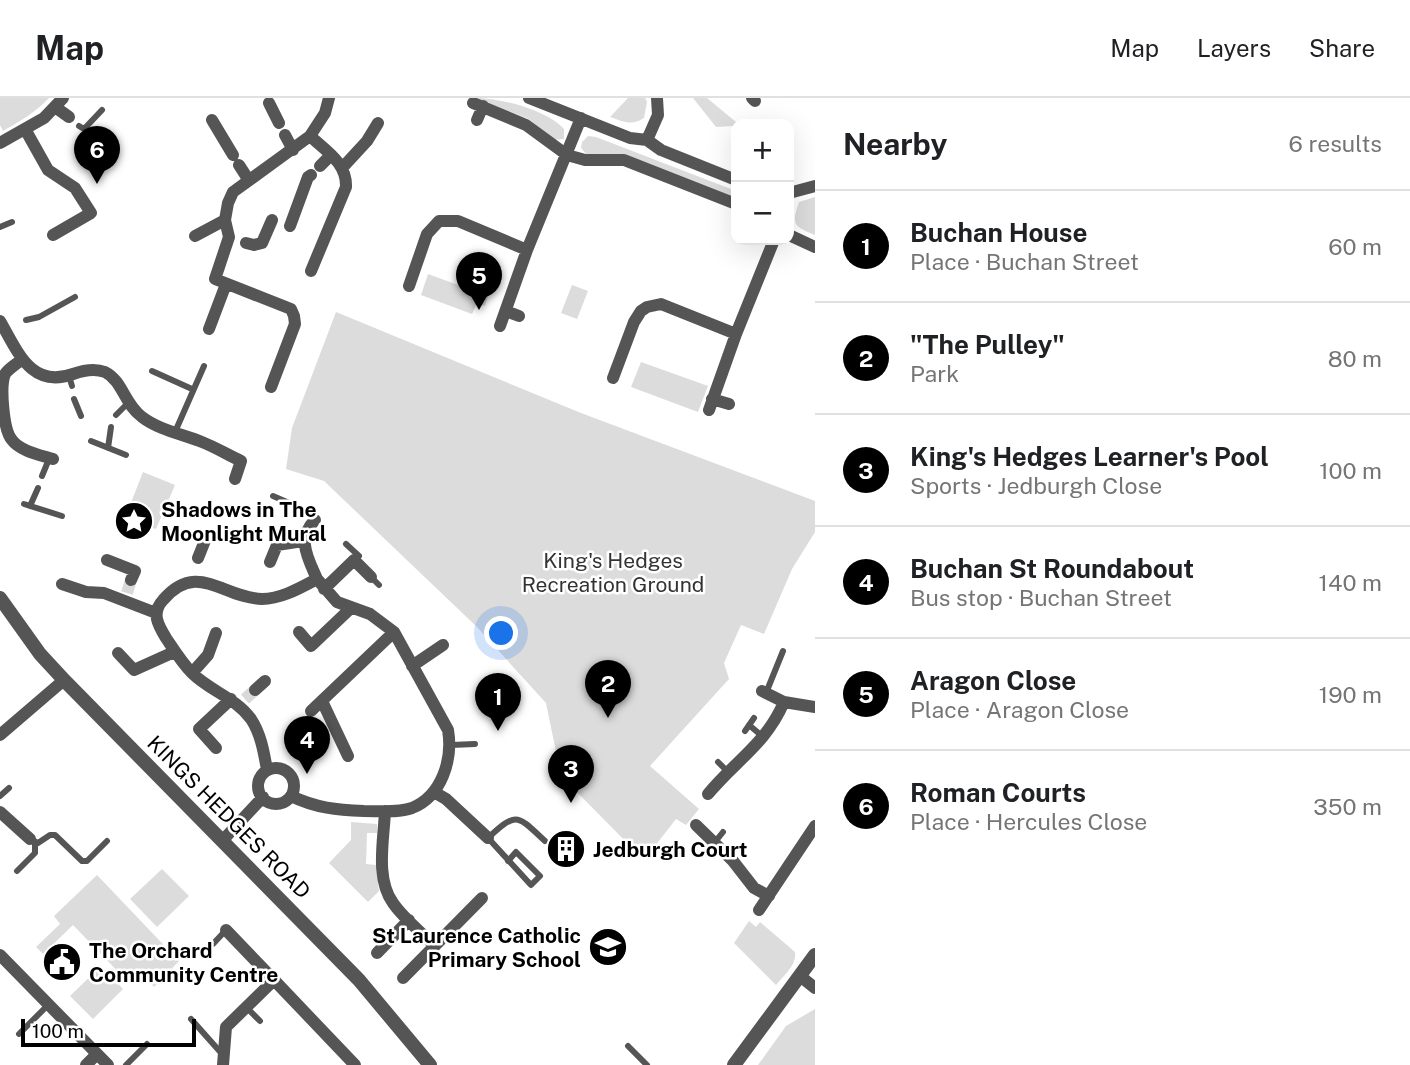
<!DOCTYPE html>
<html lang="en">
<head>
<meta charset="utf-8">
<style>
  :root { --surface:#fff; --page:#f2f2f2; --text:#202124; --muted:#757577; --line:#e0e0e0; --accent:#000 }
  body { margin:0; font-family:"Public Sans",sans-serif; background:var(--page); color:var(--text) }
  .controls { position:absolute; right:21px; top:21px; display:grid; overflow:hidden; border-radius:14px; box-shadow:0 7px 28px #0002 }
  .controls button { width:63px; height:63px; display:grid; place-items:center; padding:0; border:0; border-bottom:2px solid var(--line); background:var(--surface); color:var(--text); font:35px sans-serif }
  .scale { position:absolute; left:21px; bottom:18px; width:175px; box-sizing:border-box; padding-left:7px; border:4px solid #000; border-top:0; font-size:19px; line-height:24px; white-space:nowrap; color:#000; -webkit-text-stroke:5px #fff; paint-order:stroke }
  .you { position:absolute; left:502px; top:536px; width:24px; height:24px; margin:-18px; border:5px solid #fff; border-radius:50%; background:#1a73e8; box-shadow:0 0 0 10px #1a73e833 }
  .badge { display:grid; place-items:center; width:46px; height:46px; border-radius:50%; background:var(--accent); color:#fff; font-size:23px; font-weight:700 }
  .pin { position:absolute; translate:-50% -58px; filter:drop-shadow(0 2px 4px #0008) }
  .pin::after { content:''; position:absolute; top:37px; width:24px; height:21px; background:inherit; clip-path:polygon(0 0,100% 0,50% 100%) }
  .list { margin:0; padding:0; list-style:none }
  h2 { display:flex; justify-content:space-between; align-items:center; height:91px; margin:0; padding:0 28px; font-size:30px }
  h2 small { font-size:23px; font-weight:400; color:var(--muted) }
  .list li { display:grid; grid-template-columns:46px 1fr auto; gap:21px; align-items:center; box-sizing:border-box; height:112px; padding:0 28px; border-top:2px solid var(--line) }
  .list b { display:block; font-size:26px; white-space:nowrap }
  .list p { margin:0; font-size:23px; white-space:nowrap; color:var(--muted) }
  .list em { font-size:23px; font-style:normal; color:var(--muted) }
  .map { position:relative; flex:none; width:815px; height:967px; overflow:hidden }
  header { display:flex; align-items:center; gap:42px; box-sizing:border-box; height:98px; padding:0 35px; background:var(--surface); border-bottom:2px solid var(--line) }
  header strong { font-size:33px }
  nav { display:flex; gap:38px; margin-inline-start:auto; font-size:24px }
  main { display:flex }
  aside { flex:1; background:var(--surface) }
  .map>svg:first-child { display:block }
</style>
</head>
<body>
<header>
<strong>Map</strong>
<nav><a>Map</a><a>Layers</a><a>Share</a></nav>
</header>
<main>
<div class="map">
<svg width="815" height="967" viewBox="0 0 815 967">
  <rect width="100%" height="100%" fill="#fff"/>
  <path fill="#dcdcdc" d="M 0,0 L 49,0 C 36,14 19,24 3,33 L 0,27 Z
    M 475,0 C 501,0 547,12 564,31 L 564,41 L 552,42 L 529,21 Z
    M 628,0 L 645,0 L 647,4 L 644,20 C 632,28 624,24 610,19 Z
    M 693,0 L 707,0 L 736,24 L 733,28 L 716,29 Z
    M 588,38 L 596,39 L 736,93 L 736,102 L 586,56 L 581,50 L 582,44 Z
    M 815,99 L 815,137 C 794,128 791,127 799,104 Z
    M 428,176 L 488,198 L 485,208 L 477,205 L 472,216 L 421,197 Z
    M 572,187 L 588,193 L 577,221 L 561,215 Z
    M 336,214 L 581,315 L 815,403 L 815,434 L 792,471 L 764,536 L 741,527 L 724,565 L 729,581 L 650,668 L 699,711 L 686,727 L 676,721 L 644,762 L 561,678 L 546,605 L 477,529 L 324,383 L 286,371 L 292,330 Z
    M 641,264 L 708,288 L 698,314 L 631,289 Z
    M 143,374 L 175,387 L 156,431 L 125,420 Z
    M 351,724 L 377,726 L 377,735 L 367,735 L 366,766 L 376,767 L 379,793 L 368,804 L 329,765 L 351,742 Z
    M 162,771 L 189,798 L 157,829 L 130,801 Z
    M 97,777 L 179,863 L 154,889 L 138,872 L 129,885 L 73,827 L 43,856 L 36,849 L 60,826 L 54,818 Z
    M 749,823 L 756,829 L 760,824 L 795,854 C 797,867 784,877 776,887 L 734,845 Z
    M 101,868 L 123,891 L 93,921 L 70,898 Z
    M 815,911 L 815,967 L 758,967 L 786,928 Z"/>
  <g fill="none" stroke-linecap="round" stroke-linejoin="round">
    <path stroke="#d9d9d9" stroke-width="12" stroke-dasharray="12 6" stroke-linecap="butt" d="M 127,495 L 131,482
      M 245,601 L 255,592"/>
    <path stroke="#555" stroke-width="6" d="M 79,28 L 84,31 L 102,12
      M 0,129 L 12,124
      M 26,222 L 39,219 L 75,199
      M 152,273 L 192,291
      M 69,278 L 72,288
      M 74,301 L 81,318
      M 116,317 L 128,305
      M 175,334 L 204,268
      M 91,343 L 126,357
      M 108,350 L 111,329
      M 42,378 L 49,361
      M 273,398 L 303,411 L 315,422
      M 24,406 L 62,418
      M 30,408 L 38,390
      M 346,446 L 359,458 L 354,462
      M 371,479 L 379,487
      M 766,595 L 783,553
      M 749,627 L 762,638
      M 745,633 L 754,620
      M 451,647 L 475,646
      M 718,664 L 727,673
      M 0,698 L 9,690
      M 30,741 L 38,745 L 50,737 L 55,737 L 82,763 L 87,763 L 107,743
      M 715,744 L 723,734
      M 508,763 L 516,754 L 540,778 L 531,787 L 488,740 C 517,713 517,717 545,743
      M 17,773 L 35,755 L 35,745
      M 213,846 L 226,832
      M 246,909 L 260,923
      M 191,921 L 223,957
      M 19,936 L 49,906
      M 628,948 L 647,967
      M 126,967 L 147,946"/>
    <path stroke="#555" stroke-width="12" d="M 529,0 L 630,40 L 647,42 L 661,52 L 736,82
      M 752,0 L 755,3
      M 269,5 L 279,25
      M 473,5 L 526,27 L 567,57 L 585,62 L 624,62 L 736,106
      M 55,9 L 69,19
      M 212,22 L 233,57
      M 477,22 L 483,8
      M 25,31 L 48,72 L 75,90 L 91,115 L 53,137
      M 285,37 L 293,52
      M 310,38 C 326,53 347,65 346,89 L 311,173
      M 647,42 L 658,17 L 657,0
      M 0,45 L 44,20 L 63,0
      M 239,67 L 248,81
      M 320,68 L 331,57
      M 343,69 L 367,43 L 378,25
      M 789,95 L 815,88
      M 290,128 L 308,79 L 311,77
      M 789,137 L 815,149
      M 195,138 L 225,122
      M 246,145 L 254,147 L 262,145 L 272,122
      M 409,188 L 427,136 L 439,123 L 458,123 L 527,152
      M 506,213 L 519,218
      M 0,223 C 18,254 31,291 73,276 C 84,272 95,270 105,274 C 123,283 124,306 142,319 C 159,332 182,336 202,344 C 215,349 228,357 241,363 L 235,381
      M 500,228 L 527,152 L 581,20
      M 209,231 L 226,186
      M 22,261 C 17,266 9,270 5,276 C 0,287 3,332 12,342 C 20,353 40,357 53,361
      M 613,280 L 634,224 L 641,213 L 647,209 L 661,206 L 736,236
      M 271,289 L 295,226 L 294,218 L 291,211 L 215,181 L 229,139 L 225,122 L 228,105 L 233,94 L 310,38 L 325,15 L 329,0
      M 712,301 L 729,306
      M 709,312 L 736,236 L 774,142
      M 315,422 C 296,441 308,460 317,481
      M 198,460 L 206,440
      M 107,462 L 135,473 L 131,482
      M 270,464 L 277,447 L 303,443
      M 62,486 L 86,494 L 104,495 L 156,515
      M 324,491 L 354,462 L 371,479
      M 299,534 L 311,548 L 351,510
      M 118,555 L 134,572 L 174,554
      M 412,568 L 443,547
      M 192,575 L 208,557 L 216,535
      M 255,592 L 265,583
      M 762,593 L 784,604 L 815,609
      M 322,603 L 348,658
      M 311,613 L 394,534
      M 0,637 L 64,582
      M 216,650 L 199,631 L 231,601
      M258 688a18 18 0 1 1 36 0a18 18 0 1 1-36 0Z
      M 267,672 C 264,655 261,636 251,621 C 236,600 210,593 192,575 C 182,565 174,552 166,540 C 158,527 151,515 163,502 C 197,462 223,500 262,501 C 281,501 300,490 317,481 L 337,504 L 370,516 L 394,534 L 448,632 C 453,661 442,698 412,710 C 398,715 380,713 364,713 C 337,712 316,710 291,698
      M 434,694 L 446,701 L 488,740
      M 708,696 C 736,662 766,646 784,604
      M 385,713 C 384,741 375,780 393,805 C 404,821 421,834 435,848
      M 0,714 L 30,741
      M 696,727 L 733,763 L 754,790 L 769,798
      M 223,742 L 263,699
      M 759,812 L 815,728
      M 377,855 L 409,822
      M 0,857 L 108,967
      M 800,878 L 815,890
      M 403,880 L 482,800
      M 274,882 L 355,967
      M 86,967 L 97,956
      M 223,967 L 226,929 L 274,882 L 226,832"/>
    <path stroke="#555" stroke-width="14" d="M 0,500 L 40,556 L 64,582 L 359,882 L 430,967
      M 734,967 L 815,857"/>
  </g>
  <defs>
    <g id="sight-disc" transform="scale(2.0125)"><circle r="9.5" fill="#000" stroke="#fff"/><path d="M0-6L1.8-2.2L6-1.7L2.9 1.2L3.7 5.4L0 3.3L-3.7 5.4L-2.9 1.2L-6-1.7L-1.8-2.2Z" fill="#fff"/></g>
    <g id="building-disc" transform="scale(2.0125)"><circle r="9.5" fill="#000" stroke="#fff"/><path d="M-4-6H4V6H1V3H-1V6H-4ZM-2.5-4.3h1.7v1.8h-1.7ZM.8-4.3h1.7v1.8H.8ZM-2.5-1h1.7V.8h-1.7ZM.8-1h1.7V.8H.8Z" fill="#fff"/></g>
    <g id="school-disc" transform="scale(2.0125)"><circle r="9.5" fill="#000" stroke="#fff"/><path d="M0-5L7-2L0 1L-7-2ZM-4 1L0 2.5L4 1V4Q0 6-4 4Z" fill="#fff"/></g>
    <g id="civic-disc" transform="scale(2.0125)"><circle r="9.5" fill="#000" stroke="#fff"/><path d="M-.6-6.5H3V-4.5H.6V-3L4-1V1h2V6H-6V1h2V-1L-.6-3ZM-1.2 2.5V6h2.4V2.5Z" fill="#fff"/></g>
  </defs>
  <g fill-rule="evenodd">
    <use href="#sight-disc" x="134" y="423"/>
    <use href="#building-disc" x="566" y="751"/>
    <use href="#school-disc" x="608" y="849"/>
    <use href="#civic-disc" x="62" y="864"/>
  </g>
  <g text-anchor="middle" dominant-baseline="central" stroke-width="5" stroke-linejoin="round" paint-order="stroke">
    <g font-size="21" font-weight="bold" fill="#000" stroke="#fff" text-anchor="start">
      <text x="161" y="411">Shadows in The<tspan x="161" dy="24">Moonlight Mural</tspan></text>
      <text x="593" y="751">Jedburgh Court</text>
      <text x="581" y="837" text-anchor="end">St Laurence Catholic<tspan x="581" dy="24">Primary School</tspan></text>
      <text x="89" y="852">The Orchard<tspan x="89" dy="24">Community Centre</tspan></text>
    </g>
    <g font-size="21" fill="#333" stroke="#fff">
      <text x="613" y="462">King's Hedges<tspan x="613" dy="24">Recreation Ground</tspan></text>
    </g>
    <g font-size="21" fill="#000" stroke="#fff">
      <text transform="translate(229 719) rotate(45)">KINGS HEDGES ROAD</text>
    </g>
  </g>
</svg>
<div class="controls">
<button>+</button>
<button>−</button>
</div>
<div class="scale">100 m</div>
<div class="you"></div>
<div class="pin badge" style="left:498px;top:633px">1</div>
<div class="pin badge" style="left:608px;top:620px">2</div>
<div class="pin badge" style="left:571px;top:705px">3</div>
<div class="pin badge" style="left:307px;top:676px">4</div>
<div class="pin badge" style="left:479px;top:212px">5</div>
<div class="pin badge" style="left:97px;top:86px">6</div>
</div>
<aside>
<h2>Nearby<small>6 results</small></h2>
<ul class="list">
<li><span class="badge">1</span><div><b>Buchan House</b><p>Place · Buchan Street</p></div><em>60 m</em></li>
<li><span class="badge">2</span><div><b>&quot;The Pulley&quot;</b><p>Park</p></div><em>80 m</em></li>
<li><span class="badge">3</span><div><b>King's Hedges Learner's Pool</b><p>Sports · Jedburgh Close</p></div><em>100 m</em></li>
<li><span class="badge">4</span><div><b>Buchan St Roundabout</b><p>Bus stop · Buchan Street</p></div><em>140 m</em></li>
<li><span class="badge">5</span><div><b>Aragon Close</b><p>Place · Aragon Close</p></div><em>190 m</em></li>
<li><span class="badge">6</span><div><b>Roman Courts</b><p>Place · Hercules Close</p></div><em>350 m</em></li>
</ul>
</aside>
</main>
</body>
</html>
